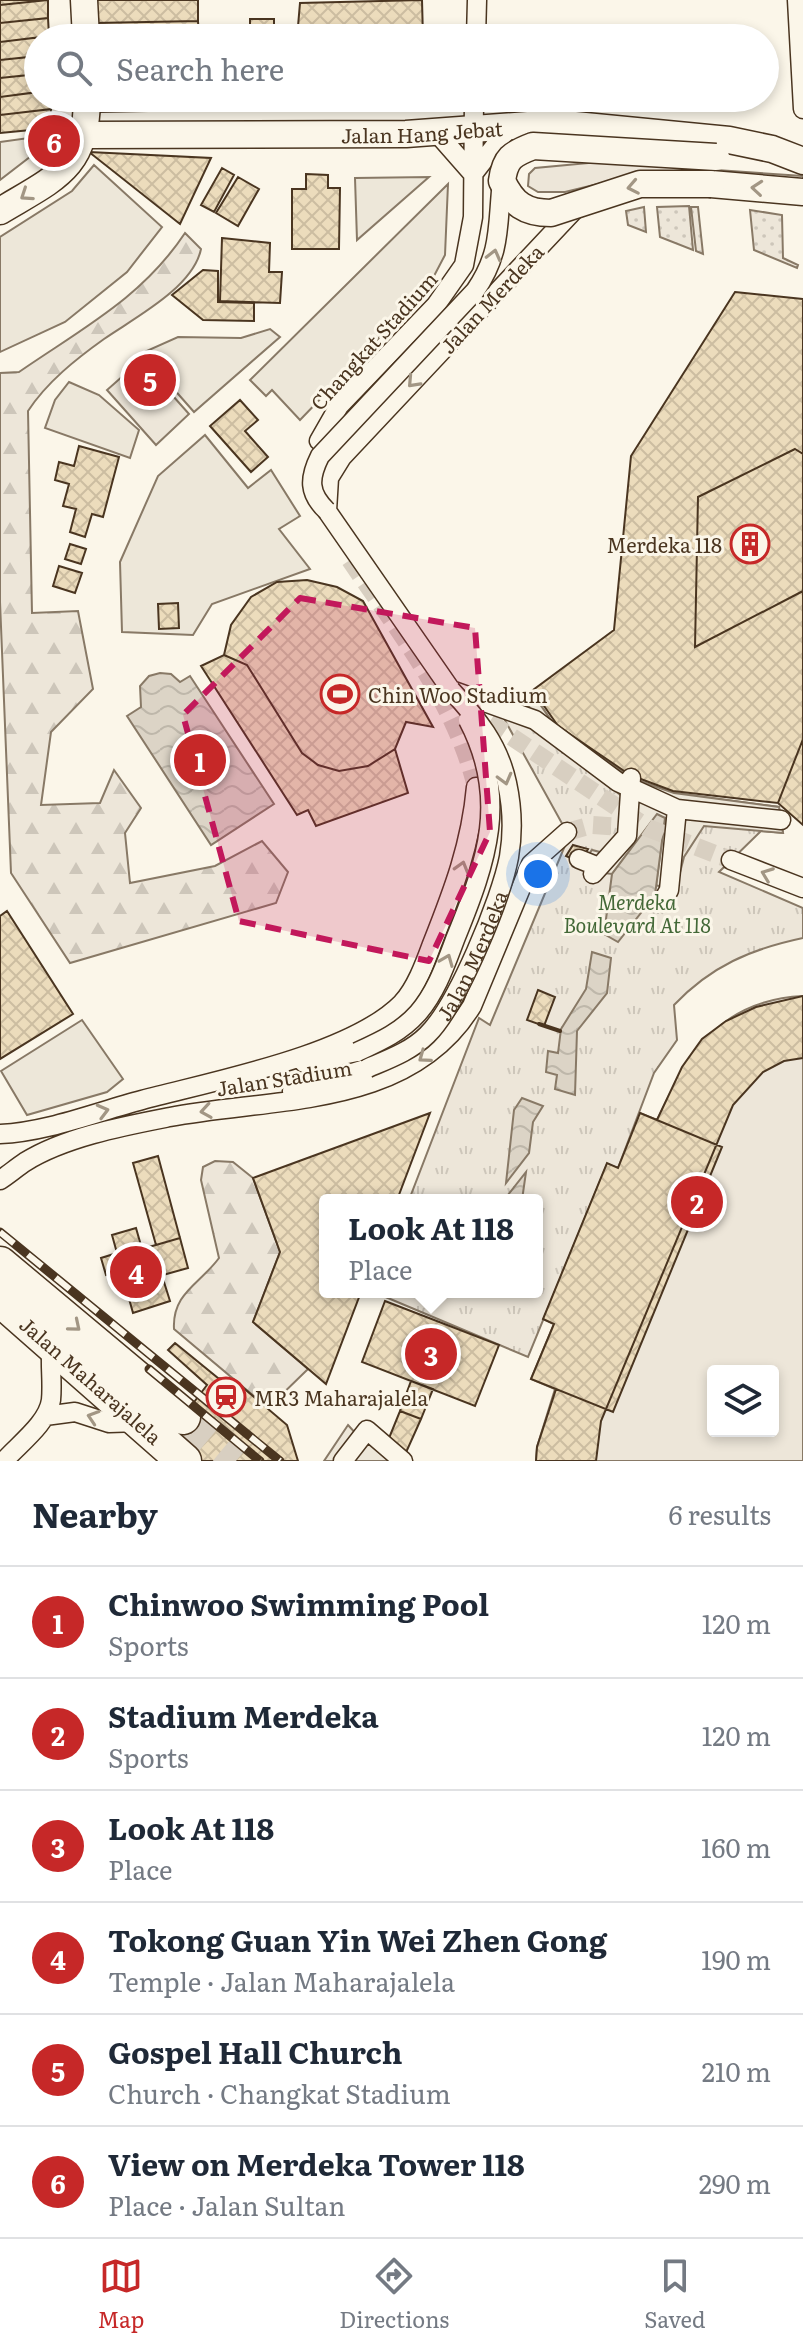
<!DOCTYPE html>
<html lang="en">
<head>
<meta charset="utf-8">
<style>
  :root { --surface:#fff; --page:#f2f2f3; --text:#1f2937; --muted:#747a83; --line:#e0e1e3; --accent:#c62828 }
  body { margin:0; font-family:Literata,serif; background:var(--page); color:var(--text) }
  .controls { position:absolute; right:24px; bottom:24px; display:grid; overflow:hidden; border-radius:8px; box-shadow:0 4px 12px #0003 }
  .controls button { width:72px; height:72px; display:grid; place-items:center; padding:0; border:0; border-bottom:2px solid var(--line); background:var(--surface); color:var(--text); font:40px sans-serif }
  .you { position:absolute; left:538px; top:874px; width:28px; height:28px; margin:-20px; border:6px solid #fff; border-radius:50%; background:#1a73e8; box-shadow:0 0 0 12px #1a73e833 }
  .badge { display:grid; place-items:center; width:52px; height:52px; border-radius:50%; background:var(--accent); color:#fff; font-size:26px; font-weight:700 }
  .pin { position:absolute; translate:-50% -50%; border:4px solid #fff; box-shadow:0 2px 8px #0006 }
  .popup { position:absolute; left:319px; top:1194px; width:224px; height:104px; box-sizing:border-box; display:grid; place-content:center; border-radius:8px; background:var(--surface); filter:drop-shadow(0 2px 6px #0005); font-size:26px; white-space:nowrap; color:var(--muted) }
  .popup b { font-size:30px; color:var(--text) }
  .popup::after { content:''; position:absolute; left:50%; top:100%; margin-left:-16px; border:16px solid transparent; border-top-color:var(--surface) }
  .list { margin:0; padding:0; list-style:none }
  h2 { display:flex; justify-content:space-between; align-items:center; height:104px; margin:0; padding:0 32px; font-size:34px }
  h2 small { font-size:26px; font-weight:400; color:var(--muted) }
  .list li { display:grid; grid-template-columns:52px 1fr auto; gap:24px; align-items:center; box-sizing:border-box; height:112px; padding:0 32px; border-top:2px solid var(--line) }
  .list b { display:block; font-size:30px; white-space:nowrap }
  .list p { margin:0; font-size:26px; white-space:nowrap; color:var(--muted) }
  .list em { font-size:26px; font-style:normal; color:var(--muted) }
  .icon { flex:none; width:44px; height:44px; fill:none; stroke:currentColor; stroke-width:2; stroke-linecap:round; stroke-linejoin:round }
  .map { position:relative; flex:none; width:803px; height:1461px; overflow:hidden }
  .search { position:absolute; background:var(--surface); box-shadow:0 4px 12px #0003; left:24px; right:24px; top:24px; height:88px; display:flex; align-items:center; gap:20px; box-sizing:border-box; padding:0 28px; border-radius:44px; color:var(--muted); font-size:30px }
  .sheet { height:776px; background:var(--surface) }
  nav { display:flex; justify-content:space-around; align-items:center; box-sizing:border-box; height:112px; border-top:2px solid var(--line); background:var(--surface); font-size:22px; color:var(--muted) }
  nav a { display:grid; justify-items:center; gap:4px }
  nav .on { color:var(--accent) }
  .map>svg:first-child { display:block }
</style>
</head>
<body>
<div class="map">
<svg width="803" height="1461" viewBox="0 0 803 1461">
  <defs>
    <pattern id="forest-firs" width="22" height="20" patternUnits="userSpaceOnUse" patternTransform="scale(2)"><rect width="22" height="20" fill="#ede6d9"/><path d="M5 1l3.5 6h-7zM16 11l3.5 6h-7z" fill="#cdc6ba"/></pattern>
    <pattern id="park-tufts" width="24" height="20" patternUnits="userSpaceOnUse" patternTransform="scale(2)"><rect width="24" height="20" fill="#ede6d9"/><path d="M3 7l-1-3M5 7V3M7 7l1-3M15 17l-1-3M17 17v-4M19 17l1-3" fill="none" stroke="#cdc6ba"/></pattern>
    <pattern id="garden-dots" width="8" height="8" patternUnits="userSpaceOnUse" patternTransform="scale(2)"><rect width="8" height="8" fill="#ede6d9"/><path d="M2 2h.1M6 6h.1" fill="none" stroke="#cdc6ba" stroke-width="1.8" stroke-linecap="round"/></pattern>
    <pattern id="water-waves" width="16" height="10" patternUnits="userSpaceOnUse" patternTransform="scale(2)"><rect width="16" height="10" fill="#dcd4c6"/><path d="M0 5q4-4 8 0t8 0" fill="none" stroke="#beb7aa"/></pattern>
    <pattern id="building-cross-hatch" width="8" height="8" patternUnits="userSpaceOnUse" patternTransform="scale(2)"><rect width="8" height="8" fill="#ecdcbc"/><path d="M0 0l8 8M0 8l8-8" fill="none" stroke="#ccbda1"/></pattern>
  </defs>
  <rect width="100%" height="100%" fill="#fbf6e9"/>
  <path fill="#ede6d9" stroke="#887966" stroke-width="2" fill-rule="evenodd" d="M 599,162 L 803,176 L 803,183 L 643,173 L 565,192 L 538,192 L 528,186 L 529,174 L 535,168 Z
    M 141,360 L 189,414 L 156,445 L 107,390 Z
    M 803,996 L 803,1461 L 536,1461 L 537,1447 L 555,1389 L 531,1379 L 554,1324 L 543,1319 L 607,1163 L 618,1167 L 640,1113 L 657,1120 C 689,1052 720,1000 803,996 ZM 713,1371 L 773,1371 L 773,1431 L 713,1431 Z"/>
  <path fill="url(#forest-firs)" stroke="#887966" stroke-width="2" d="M 185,233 L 201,249 C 193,288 134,318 104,339 C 76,359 47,382 28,411 L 32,613 L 78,611 L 93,689 L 51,732 L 41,805 L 100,803 L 114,770 L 141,808 L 125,833 L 130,883 L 215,866 L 262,841 L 288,872 L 276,903 L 70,963 L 11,873 L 0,602 L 0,373 L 19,372 C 81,329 142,298 185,233 Z
    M 215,1161 L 233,1162 L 253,1178 L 280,1252 L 253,1322 L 308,1369 L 268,1408 L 174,1329 C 172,1293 200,1284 219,1258 L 201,1180 L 203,1167 Z"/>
  <path fill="url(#park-tufts)" stroke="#887966" stroke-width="2" d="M 492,697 L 528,707 L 537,700 L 555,726 L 631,778 L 674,793 L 779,807 L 783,833 L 761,831 L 719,872 L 803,908 L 803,938 C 751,949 711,966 674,1005 L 677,1040 L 654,1073 L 618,1168 L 607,1164 L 528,1357 L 376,1293 L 537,1292 L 537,1200 L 409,1200 L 479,1018 L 490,1025 L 569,836 Z"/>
  <path fill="url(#garden-dots)" stroke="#887966" stroke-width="2" d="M 689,206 L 693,250 L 660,237 L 657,207 Z
    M 644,207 L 646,232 L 628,225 L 626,211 Z
    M 691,207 L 698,207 L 703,254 L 696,251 Z
    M 750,210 L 782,215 L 783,258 L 798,265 L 797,268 L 754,250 Z"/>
  <path fill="#ede7d9" stroke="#887966" stroke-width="2" d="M 247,98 L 288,98 L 288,107 L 247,111 Z
    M 50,135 L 35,153 L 0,180 L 0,142 Z
    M 94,165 L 162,227 L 127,272 L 65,322 L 0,352 L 0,237 L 72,191 Z
    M 429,177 L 357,240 L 355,178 Z
    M 448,184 L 445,255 L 434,276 L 402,314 L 300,420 L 272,390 L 266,396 L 250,380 Z
    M 270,329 L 280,337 L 194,412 L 142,353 L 178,337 L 241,338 Z
    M 69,382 L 99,395 L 139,430 L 130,458 L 45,428 L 55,400 Z
    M 205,435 L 248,488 L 271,470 L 300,516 L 279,529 L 310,569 L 212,604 L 193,635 L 122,632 L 120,562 L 158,476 Z
    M 492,697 L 528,707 L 537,700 L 555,726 L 631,778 L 674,793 L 779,807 L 783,833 L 704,826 L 684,857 L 675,892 L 656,885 L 665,818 L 657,815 L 612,874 L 595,872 L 584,861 L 592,850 L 604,853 L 620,832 L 623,797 Z
    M 82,1020 L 123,1079 L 107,1092 L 27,1115 L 1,1071 Z
    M 348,1425 L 358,1436 L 408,1461 L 324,1461 Z"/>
  <path fill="url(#water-waves)" stroke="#887966" stroke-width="2" d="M 160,673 L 171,674 L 180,682 L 190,676 L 274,804 L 211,845 L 127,716 L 141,707 L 140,686 L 149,676 Z
    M 657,814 L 665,818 L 655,895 L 618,942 L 604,934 L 612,874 Z
    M 592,952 L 611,958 L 607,993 L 577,1031 L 575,1095 L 555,1089 L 557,1075 L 546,1072 L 548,1051 L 558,1053 L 561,1029 L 586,989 Z
    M 522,1098 L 543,1106 L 533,1122 L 529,1153 L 506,1183 L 514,1110 Z
    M 526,1172 L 522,1200 L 504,1200 Z"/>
  <path fill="url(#building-cross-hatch)" stroke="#4a3520" stroke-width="2" d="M 0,0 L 47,0 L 0,5 Z
    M 48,0 L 48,18 L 0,23 L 0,5 Z
    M 95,0 L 198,0 L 198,21 L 96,23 Z
    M 422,0 L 423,38 L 297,38 L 300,3 Z
    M 48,18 L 49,36 L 0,42 L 0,23 Z
    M 250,19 L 274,19 L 274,38 L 250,38 Z
    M 198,21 L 199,38 L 96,38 L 96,23 Z
    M 219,31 L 237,31 L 237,38 L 219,38 Z
    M 49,36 L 38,38 L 38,56 L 0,60 L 0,42 Z
    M 38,56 L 38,74 L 0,78 L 0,60 Z
    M 38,74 L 38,92 L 0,97 L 0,78 Z
    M 38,92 L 38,98 L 50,98 L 51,109 L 0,115 L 0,97 Z
    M 97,98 L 200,98 L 200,110 L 97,112 Z
    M 51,109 L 51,128 L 0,133 L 0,115 Z
    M 89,152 L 211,158 L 180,224 Z
    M 222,168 L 234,175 L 214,212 L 201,205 Z
    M 306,174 L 328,175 L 328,188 L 340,188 L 339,249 L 292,249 L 292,189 L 306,189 Z
    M 238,177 L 259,189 L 238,226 L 216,213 Z
    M 222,238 L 270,243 L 269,272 L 282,272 L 280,303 L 220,301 Z
    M 203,270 L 218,271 L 218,302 L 254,303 L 254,321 L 203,320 L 172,295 Z
    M 735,292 L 803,299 L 803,739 L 778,803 L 673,791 L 630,775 L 558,726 L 533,690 L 614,630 L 631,456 Z
    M 240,400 L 258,420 L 245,431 L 268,457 L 251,472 L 210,426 Z
    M 79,446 L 119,457 L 103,517 L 92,514 L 85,537 L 70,532 L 76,509 L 63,506 L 69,484 L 55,480 L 59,462 L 74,466 Z
    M 795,449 L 803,454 L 803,591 L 695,647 L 698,497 Z
    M 70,544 L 86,549 L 81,564 L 65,559 Z
    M 59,566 L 82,573 L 75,593 L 53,586 Z
    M 307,580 L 337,587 L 363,601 L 433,727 L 406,722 L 395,749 L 368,766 L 339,771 L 318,765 L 302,753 L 247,665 L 224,655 L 231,625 L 251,597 L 277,582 Z
    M 178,603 L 179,628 L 159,629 L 158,604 Z
    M 224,655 L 247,665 L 302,753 L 318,765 L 339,771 L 368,766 L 395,749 L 408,793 L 316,826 L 308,810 L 297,815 L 201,666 Z
    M 803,739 L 803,825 L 778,803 Z
    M 573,845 L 588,849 L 580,862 L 566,856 Z
    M 7,911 L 73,1014 L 0,1059 L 0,916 Z
    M 538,990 L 555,997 L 544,1026 L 527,1020 Z
    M 803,996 L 803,1058 L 784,1061 L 763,1072 L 733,1105 L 601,1421 L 596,1461 L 536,1461 L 537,1447 L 556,1389 L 531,1379 L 554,1324 L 543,1319 L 607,1163 L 618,1168 L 640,1113 L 657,1120 L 682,1067 L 702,1039 L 726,1021 L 756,1007 Z
    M 430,1113 L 397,1200 L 325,1200 L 325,1292 L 361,1292 L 326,1384 L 253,1322 L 280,1252 L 253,1178 Z
    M 640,1113 L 722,1147 L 613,1412 L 531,1379 L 554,1324 L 543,1319 L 607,1163 L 618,1168 Z
    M 158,1156 L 180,1238 L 156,1245 L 133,1163 Z
    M 136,1228 L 142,1249 L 180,1238 L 188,1268 L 163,1275 L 159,1263 L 150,1266 L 154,1281 L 163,1279 L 170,1301 L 133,1313 L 121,1270 L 106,1275 L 101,1258 L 117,1253 L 112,1235 Z
    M 385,1301 L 499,1345 L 475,1406 L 362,1362 Z
    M 175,1343 L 218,1378 L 234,1380 L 287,1425 L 298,1461 L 185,1461 L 194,1451 L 176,1426 L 207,1385 L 168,1350 Z
    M 411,1381 L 433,1389 L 421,1419 L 400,1411 Z
    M 400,1411 L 421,1419 L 404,1457 L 387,1443 Z"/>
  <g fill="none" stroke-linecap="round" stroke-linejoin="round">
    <path stroke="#d8cfc1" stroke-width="18" stroke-dasharray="18 9" stroke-linecap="butt" d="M 350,560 C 399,632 455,701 476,787
      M 467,707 L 648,828 L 731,860
      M 567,832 L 592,825 L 641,828"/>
    <path stroke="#d8cfc1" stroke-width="34" stroke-dasharray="34 17" stroke-linecap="butt" d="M 183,1417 L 236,1461"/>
    <g stroke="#4a3520" stroke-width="21">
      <path id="street" d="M 797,0 L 803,109
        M 476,38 L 477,0
        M 437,133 L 473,174
        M 473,174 L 511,125
        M 577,207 L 342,457 L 329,478 L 327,511 L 451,690 L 535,720 L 618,782 L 677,809 L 781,820
        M 319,441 L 339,406 L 436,305 L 464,265 L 473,217 L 474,98
        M 579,859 L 599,867
        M 731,860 L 803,888
        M 593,874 L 627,836 L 631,778
        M 665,897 L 669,890 L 677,809
        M 304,1063 L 357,1052
        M 292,1091 L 368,1068
        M 0,1134 C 47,1132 96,1112 142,1100 C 213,1081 351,1055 402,1003 C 416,988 425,963 432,944 C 453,891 471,844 476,787
        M 0,1180 C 8,1175 16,1168 25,1162 C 65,1137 124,1126 170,1117 C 275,1097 409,1109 472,1006 L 531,864 L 567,832
        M 45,1416 L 75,1412 L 109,1423 L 139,1422
        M 4,1461 C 19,1444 48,1423 51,1400 C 53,1380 49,1362 52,1341
        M 343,1461 L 367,1430 L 403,1461"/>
    </g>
    <g stroke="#4a3520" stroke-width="29">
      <g id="secondary">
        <path d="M 84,0 L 86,38"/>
        <path id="s1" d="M 86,135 L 406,134 L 554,123 L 729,140 L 772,149 L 803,161"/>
        <path d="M 711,184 L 803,192"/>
        <path d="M 0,211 C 55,178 87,168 87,98"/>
      </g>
    </g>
    <g stroke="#4a3520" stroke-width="37">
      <g id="highway">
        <path d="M 0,1264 L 183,1417"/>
        <path id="s2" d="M 0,1299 L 184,1461"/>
      </g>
    </g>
    <use href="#street" stroke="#fbf6e9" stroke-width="18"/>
    <use href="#secondary" stroke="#fbf6e9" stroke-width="26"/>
    <use href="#highway" stroke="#fbf6e9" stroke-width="34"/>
    <g stroke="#4a3520" stroke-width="9">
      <path id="rail" d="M 0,1232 L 280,1461
        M 149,1369 L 260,1461"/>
    </g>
    <use href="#rail" stroke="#fbf6e9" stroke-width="6" stroke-dasharray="18" stroke-linecap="butt"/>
    <g stroke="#4a3520" stroke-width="21" stroke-linecap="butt">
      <g id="street-bridge">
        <path d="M 327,511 C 308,493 309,478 320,456 L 475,291 C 502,252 497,225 502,181"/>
        <path d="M 357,1052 C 381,1041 401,1032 418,1013 C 437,991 446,963 456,937 C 487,861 509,798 468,720"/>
        <path id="s3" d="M 368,1068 C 389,1059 411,1051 427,1035 C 457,1006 501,899 509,857 C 513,834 512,806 507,783 C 499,745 477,718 451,690"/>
      </g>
    </g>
    <g stroke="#4a3520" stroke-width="29" stroke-linecap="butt">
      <path id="secondary-bridge" d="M 711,184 L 640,184 L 551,213 C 525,213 513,204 502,181 C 505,158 512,154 533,146 L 716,157"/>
    </g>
    <use href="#street-bridge" stroke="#fbf6e9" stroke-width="18"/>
    <use href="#secondary-bridge" stroke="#fbf6e9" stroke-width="26"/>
    <path stroke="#4a3520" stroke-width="4" d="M 539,1024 L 560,1031"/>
  </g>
  <defs><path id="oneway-chevron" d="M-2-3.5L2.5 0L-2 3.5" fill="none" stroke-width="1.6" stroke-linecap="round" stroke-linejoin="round" transform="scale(2)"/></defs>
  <g stroke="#a29684">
    <use href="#oneway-chevron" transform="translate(633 187) rotate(169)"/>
    <use href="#oneway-chevron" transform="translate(757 188) rotate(-175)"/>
    <use href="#oneway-chevron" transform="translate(26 195) rotate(146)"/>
    <use href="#oneway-chevron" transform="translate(494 255) rotate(-76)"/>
    <use href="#oneway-chevron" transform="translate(413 382) rotate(133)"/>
    <use href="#oneway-chevron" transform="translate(505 779) rotate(75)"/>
    <use href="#oneway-chevron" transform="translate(462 867) rotate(-74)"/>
    <use href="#oneway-chevron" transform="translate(767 874) rotate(-159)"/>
    <use href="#oneway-chevron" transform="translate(447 960) rotate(-68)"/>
    <use href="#oneway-chevron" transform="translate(424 1057) rotate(144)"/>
    <use href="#oneway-chevron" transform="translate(103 1111) rotate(-15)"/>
    <use href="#oneway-chevron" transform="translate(206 1111) rotate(171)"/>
    <use href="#oneway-chevron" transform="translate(75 1326) rotate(40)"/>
    <use href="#oneway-chevron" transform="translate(93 1417) rotate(-162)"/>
  </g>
  <path fill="#c2185b" fill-opacity="0.2" stroke="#c2185b" stroke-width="6" stroke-dasharray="16 10" stroke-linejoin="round" d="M 300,598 L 475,628 L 490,832 L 429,961 L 239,921 L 183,715 Z"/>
  <defs>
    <g id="building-ring" transform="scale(2)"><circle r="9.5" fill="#fbf6e9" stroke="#c62828" stroke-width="1.5"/><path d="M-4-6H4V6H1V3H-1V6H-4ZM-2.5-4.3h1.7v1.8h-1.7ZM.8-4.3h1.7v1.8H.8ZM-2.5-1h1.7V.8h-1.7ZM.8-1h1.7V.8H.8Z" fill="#c62828"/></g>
    <g id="stadium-ring" transform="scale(2)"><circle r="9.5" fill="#fbf6e9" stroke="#c62828" stroke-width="1.5"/><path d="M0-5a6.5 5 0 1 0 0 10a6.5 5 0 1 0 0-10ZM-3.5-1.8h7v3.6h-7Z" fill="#c62828"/></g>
    <g id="station-ring" transform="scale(2)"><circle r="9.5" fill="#fbf6e9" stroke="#c62828" stroke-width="1.5"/><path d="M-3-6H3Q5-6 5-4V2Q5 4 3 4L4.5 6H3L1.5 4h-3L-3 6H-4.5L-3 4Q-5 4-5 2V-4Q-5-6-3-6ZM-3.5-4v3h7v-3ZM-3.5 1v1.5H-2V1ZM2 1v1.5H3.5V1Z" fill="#c62828"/></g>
  </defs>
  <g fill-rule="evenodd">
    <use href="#building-ring" x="750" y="544"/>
    <use href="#stadium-ring" x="340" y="694"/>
    <use href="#station-ring" x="226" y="1397"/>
  </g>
  <g text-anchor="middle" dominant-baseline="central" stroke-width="6" stroke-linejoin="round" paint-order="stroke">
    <g font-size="20" fill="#4a3520" stroke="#fbf6e9">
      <text stroke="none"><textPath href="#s1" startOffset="336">Jalan Hang Jebat</textPath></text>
      <text transform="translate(491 298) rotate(-47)">Jalan Merdeka</text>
      <text transform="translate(373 340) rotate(-48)">Changkat Stadium</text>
      <text stroke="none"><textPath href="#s3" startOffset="160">Jalan Merdeka</textPath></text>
      <text transform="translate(284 1077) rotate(-9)">Jalan Stadium</text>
      <text stroke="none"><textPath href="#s2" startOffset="122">Jalan Maharajalela</textPath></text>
    </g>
    <g font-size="20" fill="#4a3520" stroke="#fbf6e9" text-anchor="start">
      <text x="722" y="544" text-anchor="end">Merdeka 118</text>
      <text x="368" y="694">Chin Woo Stadium</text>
      <text x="254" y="1397">MR3 Maharajalela</text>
    </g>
    <g font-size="20" font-style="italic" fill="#436837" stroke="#fbf6e9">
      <text x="637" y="901">Merdeka<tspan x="637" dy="23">Boulevard At 118</tspan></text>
    </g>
  </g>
</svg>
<div class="controls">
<button><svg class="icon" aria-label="layers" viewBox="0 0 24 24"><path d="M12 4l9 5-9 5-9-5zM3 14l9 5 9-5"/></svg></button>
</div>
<div class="you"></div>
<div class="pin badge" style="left:200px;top:760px">1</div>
<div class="pin badge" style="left:697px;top:1202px">2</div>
<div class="pin badge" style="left:431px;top:1354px">3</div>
<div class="popup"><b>Look At 118</b>Place</div>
<div class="pin badge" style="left:136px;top:1272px">4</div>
<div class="pin badge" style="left:150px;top:380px">5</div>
<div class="pin badge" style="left:54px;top:141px">6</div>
<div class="search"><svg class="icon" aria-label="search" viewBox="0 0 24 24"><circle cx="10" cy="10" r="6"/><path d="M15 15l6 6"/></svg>Search here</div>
</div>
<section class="sheet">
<h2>Nearby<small>6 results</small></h2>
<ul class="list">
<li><span class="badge">1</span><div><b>Chinwoo Swimming Pool</b><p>Sports</p></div><em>120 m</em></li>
<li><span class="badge">2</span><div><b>Stadium Merdeka</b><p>Sports</p></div><em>120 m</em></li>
<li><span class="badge">3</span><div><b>Look At 118</b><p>Place</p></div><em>160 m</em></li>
<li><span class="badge">4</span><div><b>Tokong Guan Yin Wei Zhen Gong</b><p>Temple · Jalan Maharajalela</p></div><em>190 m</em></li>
<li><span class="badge">5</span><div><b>Gospel Hall Church</b><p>Church · Changkat Stadium</p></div><em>210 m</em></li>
<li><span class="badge">6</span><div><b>View on Merdeka Tower 118</b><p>Place · Jalan Sultan</p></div><em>290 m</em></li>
</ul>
</section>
<nav>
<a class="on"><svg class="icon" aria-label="map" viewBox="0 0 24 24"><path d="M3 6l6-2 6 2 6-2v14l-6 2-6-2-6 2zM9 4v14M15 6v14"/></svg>Map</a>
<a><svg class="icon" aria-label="directions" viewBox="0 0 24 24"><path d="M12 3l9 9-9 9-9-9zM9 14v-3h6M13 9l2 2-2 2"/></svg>Directions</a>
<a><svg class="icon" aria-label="saved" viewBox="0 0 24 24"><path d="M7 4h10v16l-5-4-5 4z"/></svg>Saved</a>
</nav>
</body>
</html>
